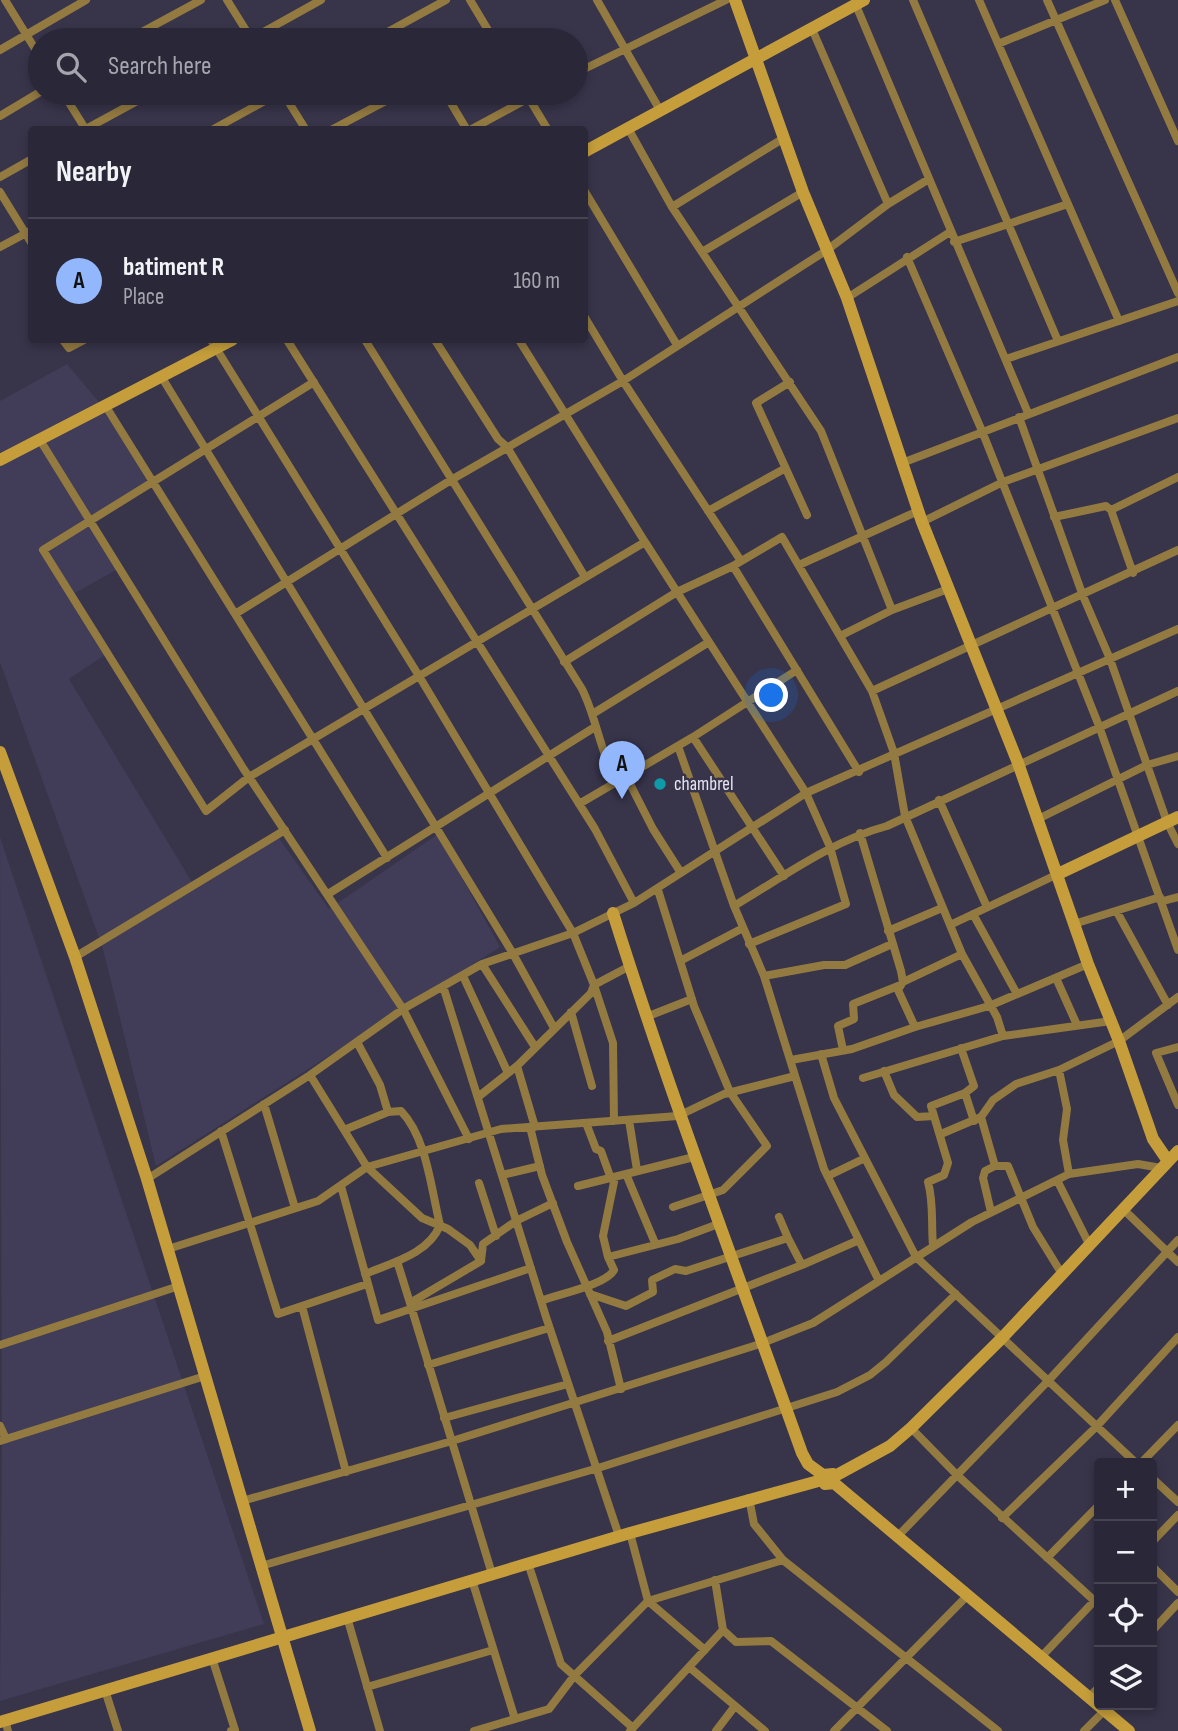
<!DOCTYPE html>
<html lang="en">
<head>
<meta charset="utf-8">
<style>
  :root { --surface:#2a2738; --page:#363343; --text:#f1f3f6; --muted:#a5a5ae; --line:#464453; --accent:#93b7fd }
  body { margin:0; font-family:"Sofia Sans Condensed",sans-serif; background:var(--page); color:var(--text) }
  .controls { position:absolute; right:21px; bottom:21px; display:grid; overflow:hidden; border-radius:7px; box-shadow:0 4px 10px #0003 }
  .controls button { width:63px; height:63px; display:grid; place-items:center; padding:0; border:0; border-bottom:2px solid var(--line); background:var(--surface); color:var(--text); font:35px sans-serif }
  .you { position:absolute; left:772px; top:696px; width:24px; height:24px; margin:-18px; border:5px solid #fff; border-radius:50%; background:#1a73e8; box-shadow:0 0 0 10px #1a73e833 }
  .badge { display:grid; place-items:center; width:46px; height:46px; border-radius:50%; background:var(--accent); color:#111; font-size:23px; font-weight:700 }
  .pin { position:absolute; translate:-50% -58px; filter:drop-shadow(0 2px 4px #0008) }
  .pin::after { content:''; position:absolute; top:37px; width:24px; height:21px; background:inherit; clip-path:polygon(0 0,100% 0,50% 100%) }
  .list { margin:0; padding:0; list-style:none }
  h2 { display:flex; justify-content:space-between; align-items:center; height:91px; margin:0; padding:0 28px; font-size:30px }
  h2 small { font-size:23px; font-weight:400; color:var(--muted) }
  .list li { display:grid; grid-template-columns:46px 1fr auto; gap:21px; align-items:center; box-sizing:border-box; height:126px; padding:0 28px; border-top:2px solid var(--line) }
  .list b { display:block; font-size:26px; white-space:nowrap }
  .list p { margin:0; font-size:23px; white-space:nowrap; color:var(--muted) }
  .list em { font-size:23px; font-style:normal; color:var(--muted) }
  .icon { flex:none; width:38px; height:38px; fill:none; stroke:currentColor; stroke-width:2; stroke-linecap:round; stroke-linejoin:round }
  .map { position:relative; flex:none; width:1178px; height:1731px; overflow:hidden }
  .search { position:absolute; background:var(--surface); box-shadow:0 4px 10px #0003; left:28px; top:28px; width:560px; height:77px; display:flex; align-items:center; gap:18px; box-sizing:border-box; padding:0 24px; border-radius:38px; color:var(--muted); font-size:26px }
  .panel { position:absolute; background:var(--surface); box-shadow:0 4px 10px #0003; left:28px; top:126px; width:560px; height:217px; border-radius:7px }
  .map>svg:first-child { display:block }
</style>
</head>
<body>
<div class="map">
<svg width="1178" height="1731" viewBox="0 0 1178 1731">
  <rect width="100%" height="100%" fill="#38344a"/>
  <path fill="#413c58" d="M 67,364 L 110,415 L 148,483 L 87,520 L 118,569 L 75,593 L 111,651 L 69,679 L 192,882 L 276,834 L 329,909 L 438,834 L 500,947 L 156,1166 L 103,949 L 0,662 L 0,401 Z
    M 0,837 L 264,1624 L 0,1701 L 2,1438 Z"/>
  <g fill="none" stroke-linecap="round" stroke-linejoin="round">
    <path stroke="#927a41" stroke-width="8" d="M 5,0 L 40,57
      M 227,0 L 252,40
      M 470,0 L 494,40
      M 597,0 L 661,112
      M 913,0 L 1058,341
      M 979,0 L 1119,321
      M 1047,0 L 1178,293
      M 1115,0 L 1178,141
      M 855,3 L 1028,413
      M 812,29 L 888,204
      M 127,40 L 201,0
      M 249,40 L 321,0
      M 373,40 L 446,0
      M 998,44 L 1105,0
      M 0,50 L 86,0
      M 576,73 L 726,0
      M 63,93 L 86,130
      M 283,93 L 306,130
      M 445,93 L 467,130
      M 527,95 L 548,130
      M 0,116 L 40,92
      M 84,130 L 152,93
      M 212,130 L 279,93
      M 331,130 L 401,93
      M 470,130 L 538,93
      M 629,130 L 672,207 L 821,431 L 892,610
      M 0,177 L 32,159
      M 584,190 L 677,345
      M 0,192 L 32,244
      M 672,207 L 784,138
      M 954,242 L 1068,204
      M 0,247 L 32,230
      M 702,252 L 803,192
      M 907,257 L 982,431 L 1099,726 L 1178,950
      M 847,298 L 950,232
      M 584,316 L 623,381 L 741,561
      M 63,340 L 69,348 L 84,340
      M 211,340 L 419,676 L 573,933 L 594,985 L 591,993 L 517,1066 L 478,1097
      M 287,340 L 595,829 L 634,903
      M 365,340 L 582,689 C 597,719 600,753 618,783
      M 435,340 L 498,439 L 507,447 L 585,577
      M 519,340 L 645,542
      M 1006,359 L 1178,301
      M 161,376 L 512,952 L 554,1028
      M 314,382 L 43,550 L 206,811 L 249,777 L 645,542 L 677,592 L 564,662
      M 790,382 L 756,403 L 807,515
      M 105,405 L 387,858
      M 1019,417 L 1083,596 L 1110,659 L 1167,822 L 1178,844
      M 40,440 L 243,768 L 403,1009 L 469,1139
      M 902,463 L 1178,357
      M 1111,510 L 1133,573
      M 708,511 L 784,469
      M 1054,517 L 1106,506 L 1111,510 L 1178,477
      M 922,522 L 1003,482 L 1178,418
      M 799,565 L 918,511
      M 733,566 L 859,772
      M 235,614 L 451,480 L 623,381 L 827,250 L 888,204 L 929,179
      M 840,636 L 892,610 L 948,589
      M 872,691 L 1178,550
      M 594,713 L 709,642
      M 678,746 L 734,906 L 764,976 L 824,1169 L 879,1281
      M 627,778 L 653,829 L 681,873
      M 939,800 L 987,907
      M 579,804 L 693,737
      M 1038,819 L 1147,765 L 1178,756
      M 784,876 L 693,737 L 797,670
      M 658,890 L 694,1006 L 730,1092 L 767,1146 L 723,1190 L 673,1207
      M 328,894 L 595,727
      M 1163,901 L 1178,897
      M 734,906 C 783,877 831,841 887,826 L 1178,691
      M 1117,912 L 1168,1005
      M 973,914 L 1017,994
      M 1074,924 L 1160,897
      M 950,925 L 1058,874
      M 888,931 L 942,908
      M 749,944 L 846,904 L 830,847 L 806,793 L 677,592 L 733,566 L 782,537 L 872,691 L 894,753 L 905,816 L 962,954 L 997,1017 L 1003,1036
      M 75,957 L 285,830
      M 680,961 L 743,928
      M 482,964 L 535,1047
      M 463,976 L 508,1073
      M 764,976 L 824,965 L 845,965 L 892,944
      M 1056,978 L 1077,1025
      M 903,982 L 962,954
      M 443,986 L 546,1317 L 619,1536
      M 571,1012 L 592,1086
      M 646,1017 L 692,999
      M 915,1027 L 989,1006 L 1088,964
      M 357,1042 L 380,1085 L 388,1112
      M 1178,1047 L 1156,1053 L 1178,1105
      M 961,1048 L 974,1086 L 965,1093 L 974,1121
      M 843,1050 L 838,1026 L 854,1019 L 853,1004 L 898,986
      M 821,1054 L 834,1098 L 916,1257 L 1136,1463
      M 791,1060 L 852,1049 L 915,1027 L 898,990 L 903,982 L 901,971 L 860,833
      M 517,1066 L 535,1127
      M 1059,1070 L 1067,1109 L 1063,1140 L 1069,1174
      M 884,1071 L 894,1095 L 917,1117 L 934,1116
      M 310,1075 L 367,1167 L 422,1218 L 448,1229 L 470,1245 L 481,1261
      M 863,1078 L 1003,1036 L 1111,1021
      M 264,1104 L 295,1208
      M 981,1117 L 995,1166 L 985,1171 L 983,1178 L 991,1212
      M 629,1120 L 637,1170
      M 614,1121 L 613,1043 L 594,985 L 630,966
      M 586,1123 L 596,1149 L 601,1151 L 610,1176
      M 530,1127 L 542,1175 L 567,1242 L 607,1332 L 621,1389
      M 344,1130 L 388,1112 L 401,1111 C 427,1138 431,1189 440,1225 C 429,1254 391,1263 365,1274
      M 221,1131 L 278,1314 L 367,1284
      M 941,1134 L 981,1117 L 993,1100 L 1016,1084 L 1059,1070 L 1119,1041 L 1178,997
      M 995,1166 L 1008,1166 L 1033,1227 L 1062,1274
      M 626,1174 L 655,1243
      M 502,1175 L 540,1166
      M 828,1176 L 863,1159
      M 615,1177 L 603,1236 L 608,1257 L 678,1239 L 721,1223
      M 147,1179 L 310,1075 L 403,1009 L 482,964 L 573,933 L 634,903 L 806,793 L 1178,629
      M 1057,1180 L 1089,1244
      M 479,1183 L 496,1236
      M 341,1186 L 378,1320 L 531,1268
      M 578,1186 L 694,1157
      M 1123,1209 L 1178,1262
      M 779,1217 L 788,1238
      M 933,1246 C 931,1223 934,1204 928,1182 L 944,1175 L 948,1163 L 931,1106 L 965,1093
      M 168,1249 L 318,1201 L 367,1167 L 501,1129 L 678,1116 L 724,1094 L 795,1076
      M 397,1261 L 410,1303
      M 590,1294 L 626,1306 L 653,1292 L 652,1280 L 675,1269 L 686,1271 L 788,1238 L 802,1265
      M 541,1301 C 558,1294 606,1285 614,1270 L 608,1257
      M 302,1306 L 346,1472
      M 608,1341 L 802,1265 L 859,1240
      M 0,1345 L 179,1286
      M 428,1365 L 549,1328
      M 444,1418 L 568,1384
      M 0,1426 L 6,1439
      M 911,1428 L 957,1475 L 1099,1605
      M 0,1441 L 205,1376
      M 1141,1463 L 1178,1425
      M 1152,1478 L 1178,1502
      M 749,1498 L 754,1524 L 783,1560 L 998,1731
      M 242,1501 L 452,1441 L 760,1344 L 813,1323 L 972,1222 L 1069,1174 L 1138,1164 L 1161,1168
      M 1002,1518 L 1097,1426 L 1178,1337
      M 630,1533 L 648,1601 L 705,1650
      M 897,1537 L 1048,1381 L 1178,1240
      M 1152,1542 L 1178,1515
      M 1047,1558 L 1099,1505
      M 528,1563 L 561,1664 L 633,1728
      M 261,1566 L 598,1468 L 837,1392 L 870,1375 L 886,1362 L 956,1294
      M 1152,1566 L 1178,1592
      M 492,1574 L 410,1303 L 481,1261 L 483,1244 L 516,1221 L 553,1203
      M 472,1580 L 515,1719
      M 715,1580 L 723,1630 L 736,1642 L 771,1641 L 887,1731
      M 347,1617 L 380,1731
      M 1152,1631 L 1178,1603
      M 1041,1657 L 1099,1596
      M 212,1658 L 235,1730 L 231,1731
      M 689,1667 L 765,1731
      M 367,1687 L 493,1650
      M 105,1690 L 118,1731
      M 1089,1697 L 1099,1687
      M 5,1720 L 8,1731
      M 474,1731 L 549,1709 L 574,1676 L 648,1601 L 783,1560
      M 630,1731 L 723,1630
      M 716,1731 L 735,1706
      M 834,1731 L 967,1596
      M 1084,1731 L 1105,1710"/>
    <path stroke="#c59e3b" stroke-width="12" d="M 735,0 L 803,192 L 847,298 L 922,522 L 1018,763 L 1088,964 L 1119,1041 L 1153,1139 L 1168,1161
      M 584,152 L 864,0
      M 0,460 L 232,340
      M 0,752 L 75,957 L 147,1179 L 310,1731
      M 1058,874 L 1178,817
      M 613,913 C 670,1095 738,1273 802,1453 L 808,1464 L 823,1475 L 833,1474 L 834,1483 L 825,1484 L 823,1475
      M 835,1476 L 890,1446 L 911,1428 L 1002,1338 L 1178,1151
      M 834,1483 L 1129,1731
      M 0,1722 L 630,1533 L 822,1480"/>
  </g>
  <circle fill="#0f9aa8" stroke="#38344a" stroke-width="2.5" cx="660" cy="784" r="7"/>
  <g text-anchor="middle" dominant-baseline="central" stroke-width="5" stroke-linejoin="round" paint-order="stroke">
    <g font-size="19" fill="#e6e4f2" stroke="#38344a" text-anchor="start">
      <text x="674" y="784">chambrel</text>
    </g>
  </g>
</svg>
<div class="controls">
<button>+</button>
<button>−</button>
<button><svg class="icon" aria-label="locate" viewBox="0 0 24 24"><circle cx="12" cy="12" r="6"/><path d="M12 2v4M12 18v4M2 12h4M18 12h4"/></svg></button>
<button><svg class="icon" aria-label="layers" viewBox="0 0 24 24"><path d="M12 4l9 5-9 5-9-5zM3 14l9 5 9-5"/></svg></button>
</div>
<div class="you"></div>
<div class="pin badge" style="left:622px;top:799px">A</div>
<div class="search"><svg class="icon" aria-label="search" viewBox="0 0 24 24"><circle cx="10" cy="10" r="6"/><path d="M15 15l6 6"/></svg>Search here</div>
<section class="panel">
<h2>Nearby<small></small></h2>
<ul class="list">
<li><span class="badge">A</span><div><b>batiment R</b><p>Place</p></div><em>160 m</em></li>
</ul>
</section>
</div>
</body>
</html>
